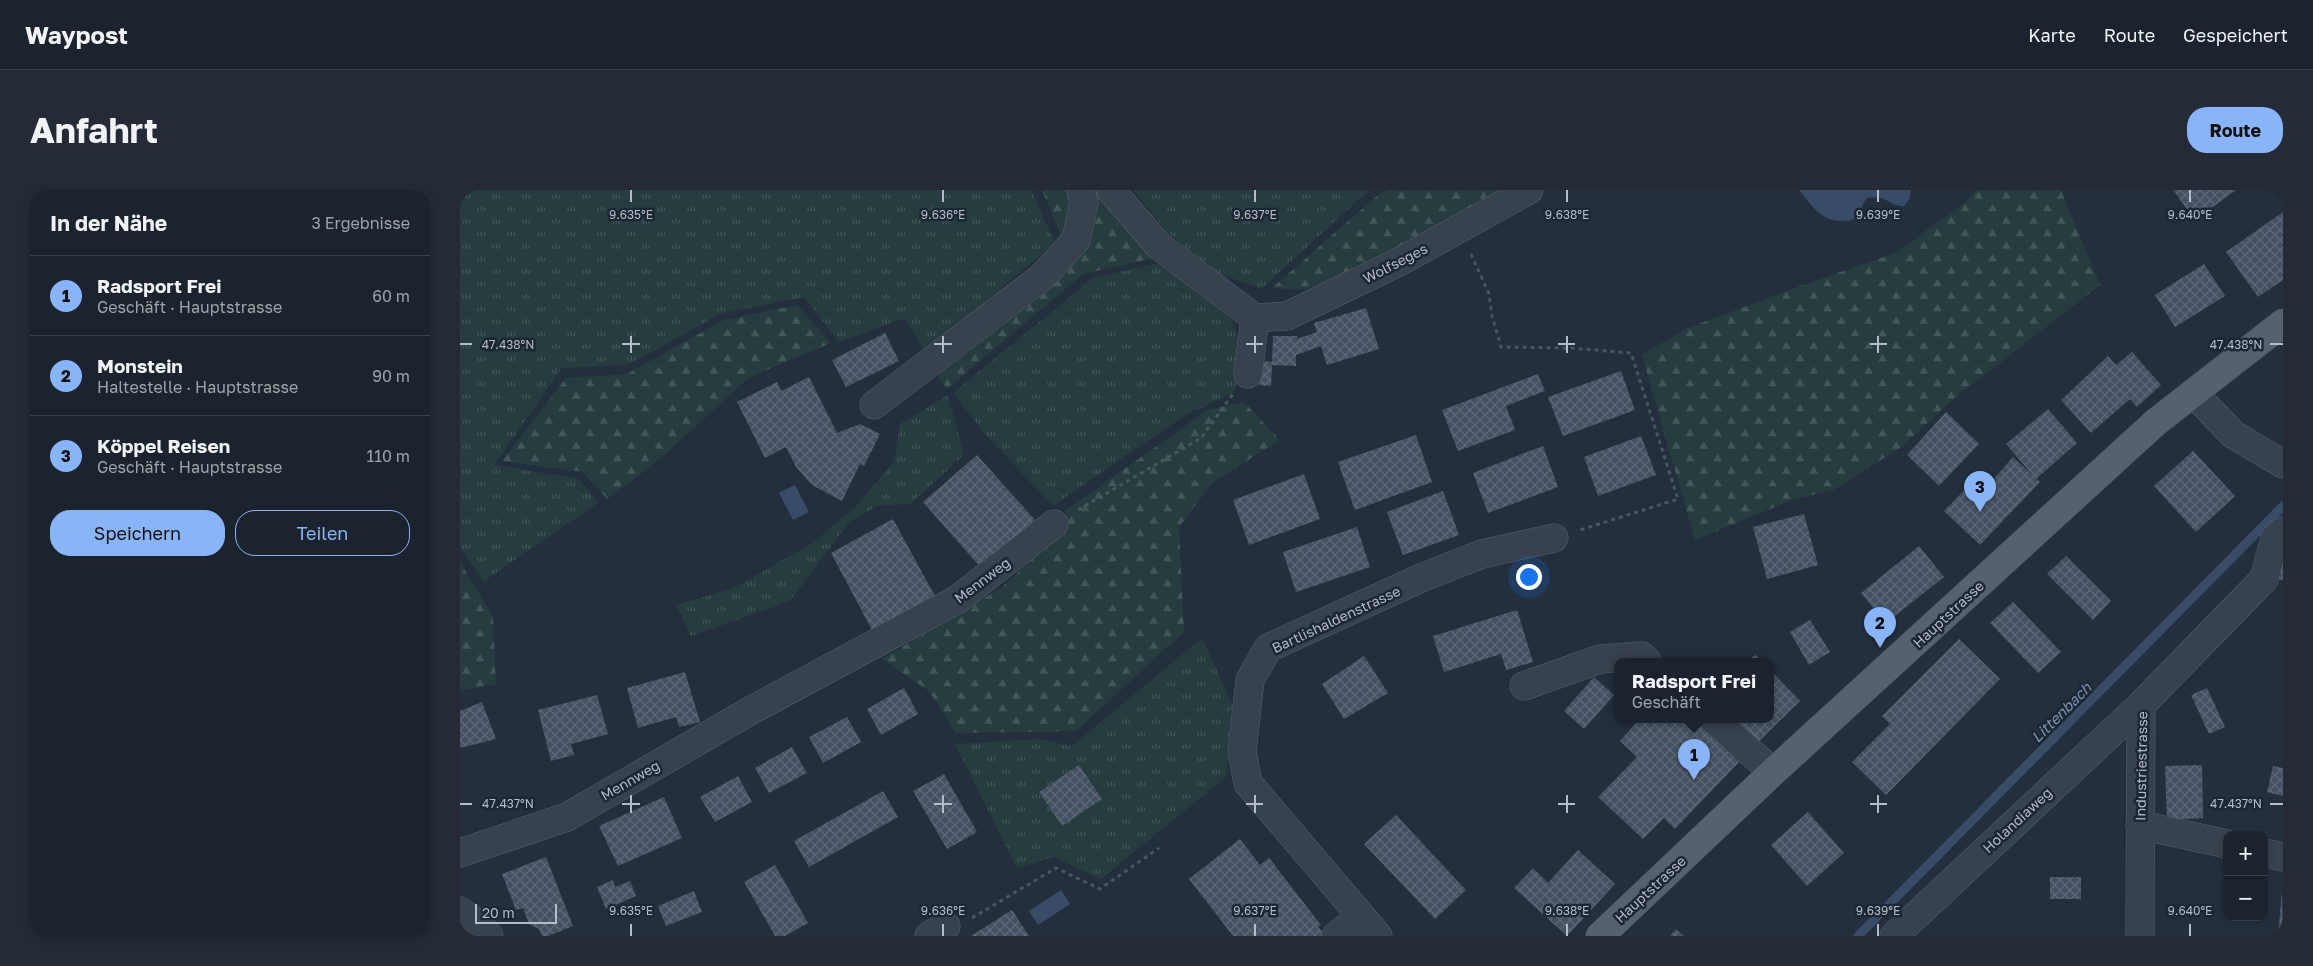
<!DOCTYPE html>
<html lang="de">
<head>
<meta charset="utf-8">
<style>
  :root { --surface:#1b232e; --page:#242b36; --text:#f1f3f6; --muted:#a0a4aa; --line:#39404a; --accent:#8ab4f8 }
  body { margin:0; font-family:"Golos Text",sans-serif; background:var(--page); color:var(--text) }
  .controls { position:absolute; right:15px; bottom:15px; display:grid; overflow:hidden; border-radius:10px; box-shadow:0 2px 8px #0003 }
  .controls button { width:45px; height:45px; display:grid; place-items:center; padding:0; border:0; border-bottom:1px solid var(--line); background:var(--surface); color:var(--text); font:25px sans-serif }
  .scale { position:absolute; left:15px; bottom:12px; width:82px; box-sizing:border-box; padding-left:5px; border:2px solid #b4bcc9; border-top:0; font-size:14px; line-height:18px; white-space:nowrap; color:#b4bcc9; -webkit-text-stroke:4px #1d2633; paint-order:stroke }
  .you { position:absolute; left:1068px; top:386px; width:18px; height:18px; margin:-12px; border:4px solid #fff; border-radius:50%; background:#1a73e8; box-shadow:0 0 0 8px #1a73e833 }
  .badge { display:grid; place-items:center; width:32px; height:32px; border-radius:50%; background:var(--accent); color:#111; font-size:16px; font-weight:700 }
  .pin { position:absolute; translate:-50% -41px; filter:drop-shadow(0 1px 2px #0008) }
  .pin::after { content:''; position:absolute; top:26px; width:18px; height:15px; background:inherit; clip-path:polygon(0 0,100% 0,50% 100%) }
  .popup { position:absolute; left:1154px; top:468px; width:160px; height:65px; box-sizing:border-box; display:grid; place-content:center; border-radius:10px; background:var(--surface); filter:drop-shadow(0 1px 4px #0005); font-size:16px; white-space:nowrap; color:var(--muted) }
  .popup b { font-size:19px; color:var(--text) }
  .popup::after { content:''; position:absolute; left:50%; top:100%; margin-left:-10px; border:10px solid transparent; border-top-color:var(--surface) }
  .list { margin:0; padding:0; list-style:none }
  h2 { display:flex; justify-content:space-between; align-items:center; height:65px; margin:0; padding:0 20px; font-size:21px }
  h2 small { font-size:16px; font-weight:400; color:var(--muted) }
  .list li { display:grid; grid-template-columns:32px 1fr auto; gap:15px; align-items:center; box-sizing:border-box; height:80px; padding:0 20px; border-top:1px solid var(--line) }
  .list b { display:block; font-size:19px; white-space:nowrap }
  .list p { margin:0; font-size:16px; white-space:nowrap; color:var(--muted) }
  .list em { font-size:16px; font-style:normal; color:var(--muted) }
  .actions { display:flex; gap:10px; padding:15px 20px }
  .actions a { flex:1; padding:11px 0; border:1px solid var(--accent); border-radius:20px; text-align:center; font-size:18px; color:var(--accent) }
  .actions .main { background:var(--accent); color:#111 }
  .map { position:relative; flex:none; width:1823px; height:746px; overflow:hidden; border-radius:20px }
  header { display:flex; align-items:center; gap:30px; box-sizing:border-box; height:70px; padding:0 25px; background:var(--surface); border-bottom:1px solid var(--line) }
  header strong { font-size:24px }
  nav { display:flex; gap:28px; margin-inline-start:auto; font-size:18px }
  .intro { display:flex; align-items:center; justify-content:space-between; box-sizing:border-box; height:120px; padding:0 30px }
  h1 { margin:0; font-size:35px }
  .button { padding:12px 22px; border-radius:20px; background:var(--accent); color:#111; font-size:18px; font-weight:700 }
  main { display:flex; gap:30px; padding:0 30px }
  aside { flex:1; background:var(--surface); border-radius:20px; box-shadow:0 2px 8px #0003 }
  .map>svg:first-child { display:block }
</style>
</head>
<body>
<header>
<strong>Waypost</strong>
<nav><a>Karte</a><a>Route</a><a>Gespeichert</a></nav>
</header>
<div class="intro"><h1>Anfahrt</h1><a class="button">Route</a></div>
<main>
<aside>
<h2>In der Nähe<small>3 Ergebnisse</small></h2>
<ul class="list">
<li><span class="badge">1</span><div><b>Radsport Frei</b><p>Geschäft · Hauptstrasse</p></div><em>60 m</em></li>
<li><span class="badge">2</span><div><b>Monstein</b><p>Haltestelle · Hauptstrasse</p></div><em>90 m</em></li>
<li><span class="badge">3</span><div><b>Köppel Reisen</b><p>Geschäft · Hauptstrasse</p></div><em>110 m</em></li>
</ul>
<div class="actions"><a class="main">Speichern</a><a>Teilen</a></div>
</aside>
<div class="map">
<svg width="1823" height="746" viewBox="0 0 1823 746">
  <defs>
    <pattern id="grass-tufts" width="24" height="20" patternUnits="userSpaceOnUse" patternTransform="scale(1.25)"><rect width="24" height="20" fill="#263c3f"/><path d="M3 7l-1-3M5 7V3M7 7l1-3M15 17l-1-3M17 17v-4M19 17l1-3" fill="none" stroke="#435659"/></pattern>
    <pattern id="forest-firs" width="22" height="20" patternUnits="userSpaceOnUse" patternTransform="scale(1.25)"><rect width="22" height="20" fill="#263c3f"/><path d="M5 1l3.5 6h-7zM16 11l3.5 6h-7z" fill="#435659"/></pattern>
    <pattern id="building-cross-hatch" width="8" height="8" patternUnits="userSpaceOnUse" patternTransform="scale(1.25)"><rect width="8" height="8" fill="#455162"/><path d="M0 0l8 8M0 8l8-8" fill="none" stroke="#5d6877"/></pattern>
  </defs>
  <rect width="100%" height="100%" fill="#242f3e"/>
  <path fill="url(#grass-tufts)" d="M 0,0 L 571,0 L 595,53 L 465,162 L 445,128 L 379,152 L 344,107 L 263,123 L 167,175 L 102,178 L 34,275 L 119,289 L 138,313 L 24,391 L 0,358 Z
    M 673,0 L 909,0 L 801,99 L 758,83 L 710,45 Z
    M 699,73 L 772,130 L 784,164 L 775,202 L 727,224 L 593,316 L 525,244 L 493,203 L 633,88 Z
    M 488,205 L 504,265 L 450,314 L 417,316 L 389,332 L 330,411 L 231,446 L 216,415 L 274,398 L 354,352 L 397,315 L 434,272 L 440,234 Z
    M 742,448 L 772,513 L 766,587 L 641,689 L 594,667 L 557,678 L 495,554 L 579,549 L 612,556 Z"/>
  <path fill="url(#forest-firs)" d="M 582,0 L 655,0 L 695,68 L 623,84 L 487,199 L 475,181 L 611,68 Z
    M 931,0 L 1053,0 L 935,69 L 843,100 L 812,98 L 920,3 Z
    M 1517,0 L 1601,0 L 1640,95 L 1496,207 L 1440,258 L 1373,300 L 1332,310 L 1235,350 L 1182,165 L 1225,139 L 1329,100 L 1435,63 L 1505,13 Z
    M 337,115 L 371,153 L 290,187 L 194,274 L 147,309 L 123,282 L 42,271 L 106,188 L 167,184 L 264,130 Z
    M 784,212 L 820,250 L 752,293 L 719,337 L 724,442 L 616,541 L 496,543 L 469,501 L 422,469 L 541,398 L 603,340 L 606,320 L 748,220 Z
    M 0,372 L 33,427 L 36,494 L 0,501 Z"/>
  <path fill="#394c67" d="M 1339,0 L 1451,0 L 1450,8 L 1444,16 C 1428,16 1429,5 1407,8 C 1402,13 1402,19 1399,25 C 1396,29 1390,31 1385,31 C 1361,32 1353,17 1339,0 Z
    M 335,295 L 349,322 L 333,330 L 319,303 Z
    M 601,700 L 610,714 L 578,735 L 569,721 Z"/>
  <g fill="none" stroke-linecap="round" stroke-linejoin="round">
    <path stroke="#394c67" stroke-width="9" d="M 1398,746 L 1823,316"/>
  </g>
  <path fill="url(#building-cross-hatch)" d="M 1713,0 L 1776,0 L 1735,30 Z
    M 1823,22 L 1823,90 L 1798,107 L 1766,62 Z
    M 1744,74 L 1765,106 L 1715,137 L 1695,105 Z
    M 906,118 L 919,159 L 867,175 L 861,156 L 836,165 L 836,176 L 812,175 L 811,196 L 799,195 L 800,171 L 812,172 L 813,146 L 837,146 L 837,149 L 857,142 L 854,133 Z
    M 425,143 L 439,171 L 386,197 L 372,170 Z
    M 1672,162 L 1701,195 L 1677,217 L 1670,209 L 1631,243 L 1601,210 L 1648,166 L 1656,175 Z
    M 1161,181 L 1175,220 L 1103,246 L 1088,207 Z
    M 1078,184 L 1085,201 L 1046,216 L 1055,240 L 998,261 L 982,220 Z
    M 349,187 L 377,243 L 400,234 L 420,244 L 404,276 L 400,274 L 382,311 L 352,295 L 336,277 L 326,257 L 305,268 L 277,212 L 317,192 L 321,201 Z
    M 1588,219 L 1617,253 L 1576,289 L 1546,254 Z
    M 1486,222 L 1519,254 L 1479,296 L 1447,265 Z
    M 956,245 L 972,292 L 895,320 L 878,272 Z
    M 1181,246 L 1196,285 L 1138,306 L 1124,267 Z
    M 1083,256 L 1098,297 L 1028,323 L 1013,283 Z
    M 1733,261 L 1775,306 L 1736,342 L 1694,296 Z
    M 517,265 L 575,330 L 521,378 L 463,312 Z
    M 1553,267 L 1580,292 L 1520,355 L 1484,321 L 1515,289 L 1525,299 Z
    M 844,284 L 860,329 L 789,355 L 773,310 Z
    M 983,301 L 999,345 L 943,365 L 927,322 Z
    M 1344,324 L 1358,375 L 1307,389 L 1293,337 Z
    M 433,329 L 475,406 L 412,440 L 371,363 Z
    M 897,337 L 910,377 L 836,402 L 823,362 Z
    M 1459,356 L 1484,387 L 1426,433 L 1401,403 Z
    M 1606,366 L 1651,411 L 1633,430 L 1587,384 Z
    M 1823,366 L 1823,390 L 1817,389 Z
    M 1553,412 L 1601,462 L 1578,483 L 1530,433 Z
    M 1057,420 L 1073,472 L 1046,480 L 1041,464 L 984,482 L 973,446 Z
    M 1350,430 L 1370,462 L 1349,475 L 1330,442 Z
    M 1499,449 L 1540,489 L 1426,605 L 1392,572 L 1430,534 L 1422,526 Z
    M 1295,465 L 1302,471 L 1288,471 Z
    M 904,466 L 928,503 L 884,529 L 862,494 Z
    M 1310,480 L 1340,511 L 1290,560 L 1260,529 L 1310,529 Z
    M 225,482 L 240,532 L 219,537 L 216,527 L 178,538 L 167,498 Z
    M 1134,487 L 1154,505 L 1124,539 L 1104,521 Z
    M 444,498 L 458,524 L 421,545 L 407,519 Z
    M 1747,498 L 1765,537 L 1749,544 L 1731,505 Z
    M 137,505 L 148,544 L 111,554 L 114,565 L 91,571 L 78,520 Z
    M 22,512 L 36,549 L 0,558 L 0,521 Z
    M 387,527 L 401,552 L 363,573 L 349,547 Z
    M 1180,529 L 1233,529 L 1279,572 L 1215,639 L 1204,628 L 1183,649 L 1138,607 L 1177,567 L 1160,551 Z
    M 332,557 L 347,583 L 309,603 L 295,578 Z
    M 619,575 L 642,609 L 602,636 L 579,602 Z
    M 1742,575 L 1743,628 L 1707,630 L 1705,576 Z
    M 1813,576 L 1823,578 L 1823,606 L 1807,602 Z
    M 484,584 L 517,642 L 487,659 L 453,601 Z
    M 278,586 L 292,612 L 255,632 L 240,607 Z
    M 423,601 L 438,627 L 349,677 L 334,651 Z
    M 204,607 L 222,648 L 158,676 L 139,636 Z
    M 1348,622 L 1384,663 L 1347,696 L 1311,655 Z
    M 936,625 L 1006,700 L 975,729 L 904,654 Z
    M 780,649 L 800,675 L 809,668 L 861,735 L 858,737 L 866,746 L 773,746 L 729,689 Z
    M 1118,660 L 1155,694 L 1107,746 L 1054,698 L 1073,678 L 1088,693 Z
    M 86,667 L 113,736 L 88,746 L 82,746 L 79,739 L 69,734 L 63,718 L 56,720 L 42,684 Z
    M 315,675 L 348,733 L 325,746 L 315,746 L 284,692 Z
    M 1590,687 L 1621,687 L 1621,709 L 1590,709 Z
    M 153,690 L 155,697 L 170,691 L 176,706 L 146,719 L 137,697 Z
    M 234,701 L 242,722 L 206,736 L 198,716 Z
    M 1822,701 L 1823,746 L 1818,746 Z
    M 552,720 L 569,746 L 511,746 Z
    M 1216,739 L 1224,746 L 1210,746 Z"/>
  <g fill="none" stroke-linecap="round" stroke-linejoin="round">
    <g stroke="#565f6c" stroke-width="29">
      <path id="minor" d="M 651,0 L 699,56 L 795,128
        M 795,128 L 827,126 L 939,72 L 1069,0
        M 788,184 L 795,128
        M 1733,203 L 1774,245 L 1823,274
        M 414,215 L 582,87 L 616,50 L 624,12 L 621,0
        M 1064,496 L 1140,469 L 1182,466 L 1187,471
        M 1253,529 L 1313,582
        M 1680,635 L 1767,654
        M 0,663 L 107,627 L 288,522 L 498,409 L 594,334
        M 1804,663 L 1823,667
        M 0,721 L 17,733 L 29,746
        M 469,746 L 486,736
        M 876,746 L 901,726
        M 918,746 L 788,593 L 782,562 L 790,490 L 808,458 L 961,388 L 1022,364 L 1094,348
        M 1434,746 L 1681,515 L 1804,389 L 1815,348 L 1823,341
        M 1680,746 L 1681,515"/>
    </g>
    <g stroke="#414a57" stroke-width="29">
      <path id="major" d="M 1140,746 L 1313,582 L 1696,232 L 1823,133"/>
    </g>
    <path stroke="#44595c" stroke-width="3" stroke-dasharray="4 4" stroke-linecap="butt" d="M 1011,64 L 1029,104 L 1032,126 L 1041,157 L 1110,158 L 1171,163 L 1218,309 L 1120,340
      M 618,320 L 741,248 L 773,204
      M 512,728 L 596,678 L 640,699 L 699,658"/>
    <use href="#minor" stroke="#38414e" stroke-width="28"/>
    <use href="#major" stroke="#56606e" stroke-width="28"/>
  </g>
  <path fill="none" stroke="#b4bcc9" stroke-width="2" d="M 171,0 L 171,12M 483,0 L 483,12M 795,0 L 795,12M 1107,0 L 1107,12M 1418,0 L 1418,12M 1730,0 L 1730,12M 171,146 L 171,163M 483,146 L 483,163M 795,146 L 795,163M 1107,146 L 1107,163M 1418,146 L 1418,163M 0,154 L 12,154M 162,154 L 180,154M 474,154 L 492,154M 786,154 L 803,154M 1098,154 L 1115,154M 1410,154 L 1427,154M 1810,154 L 1823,154M 171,605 L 171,623M 483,605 L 483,623M 795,605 L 795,623M 1107,605 L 1107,623M 1418,605 L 1418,623M 0,614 L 12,614M 162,614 L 180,614M 474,614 L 492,614M 786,614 L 803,614M 1098,614 L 1115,614M 1410,614 L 1427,614M 1810,614 L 1823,614M 171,734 L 171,746M 483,734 L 483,746M 795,734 L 795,746M 1107,734 L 1107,746M 1418,734 L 1418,746M 1730,734 L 1730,746"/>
  <g text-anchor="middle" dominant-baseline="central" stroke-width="5" stroke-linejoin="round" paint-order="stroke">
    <g font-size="14" fill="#b4bcc9" stroke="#1d2633">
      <text transform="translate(935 73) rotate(-27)">Wolfseges</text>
      <text transform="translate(522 390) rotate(-37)">Mennweg</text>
      <text transform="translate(1488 424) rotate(-43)">Hauptstrasse</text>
      <text transform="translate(876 429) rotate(-25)">Bartlishaldenstrasse</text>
      <text transform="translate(1681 576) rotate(-89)">Industriestrasse</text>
      <text transform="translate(170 590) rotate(-30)">Mennweg</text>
      <text transform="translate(1557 630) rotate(-43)">Holandiaweg</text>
      <text transform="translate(1190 699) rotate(-43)">Hauptstrasse</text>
    </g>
    <g font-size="15" font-style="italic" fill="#7c92b1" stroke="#1d2633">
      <text transform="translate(1601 522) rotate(-45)">Littenbach</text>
    </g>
  </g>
  <g font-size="12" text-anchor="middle" fill="#b4bcc9" stroke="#1d2633" stroke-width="5" stroke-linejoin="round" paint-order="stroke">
    <text x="171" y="29">9.635°E</text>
    <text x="483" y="29">9.636°E</text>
    <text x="795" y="29">9.637°E</text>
    <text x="1107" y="29">9.638°E</text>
    <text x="1418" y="29">9.639°E</text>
    <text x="1730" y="29">9.640°E</text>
    <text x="48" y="159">47.438°N</text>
    <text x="1776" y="159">47.438°N</text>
    <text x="48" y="618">47.437°N</text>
    <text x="1776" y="618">47.437°N</text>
    <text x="171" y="725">9.635°E</text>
    <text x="483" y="725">9.636°E</text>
    <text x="795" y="725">9.637°E</text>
    <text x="1107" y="725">9.638°E</text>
    <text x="1418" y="725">9.639°E</text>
    <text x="1730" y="725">9.640°E</text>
  </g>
</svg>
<div class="controls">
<button>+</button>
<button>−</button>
</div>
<div class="scale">20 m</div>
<div class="you"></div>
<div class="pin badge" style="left:1234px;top:590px">1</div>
<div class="popup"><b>Radsport Frei</b>Geschäft</div>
<div class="pin badge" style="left:1420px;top:458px">2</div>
<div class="pin badge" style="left:1520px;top:322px">3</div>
</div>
</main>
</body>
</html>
